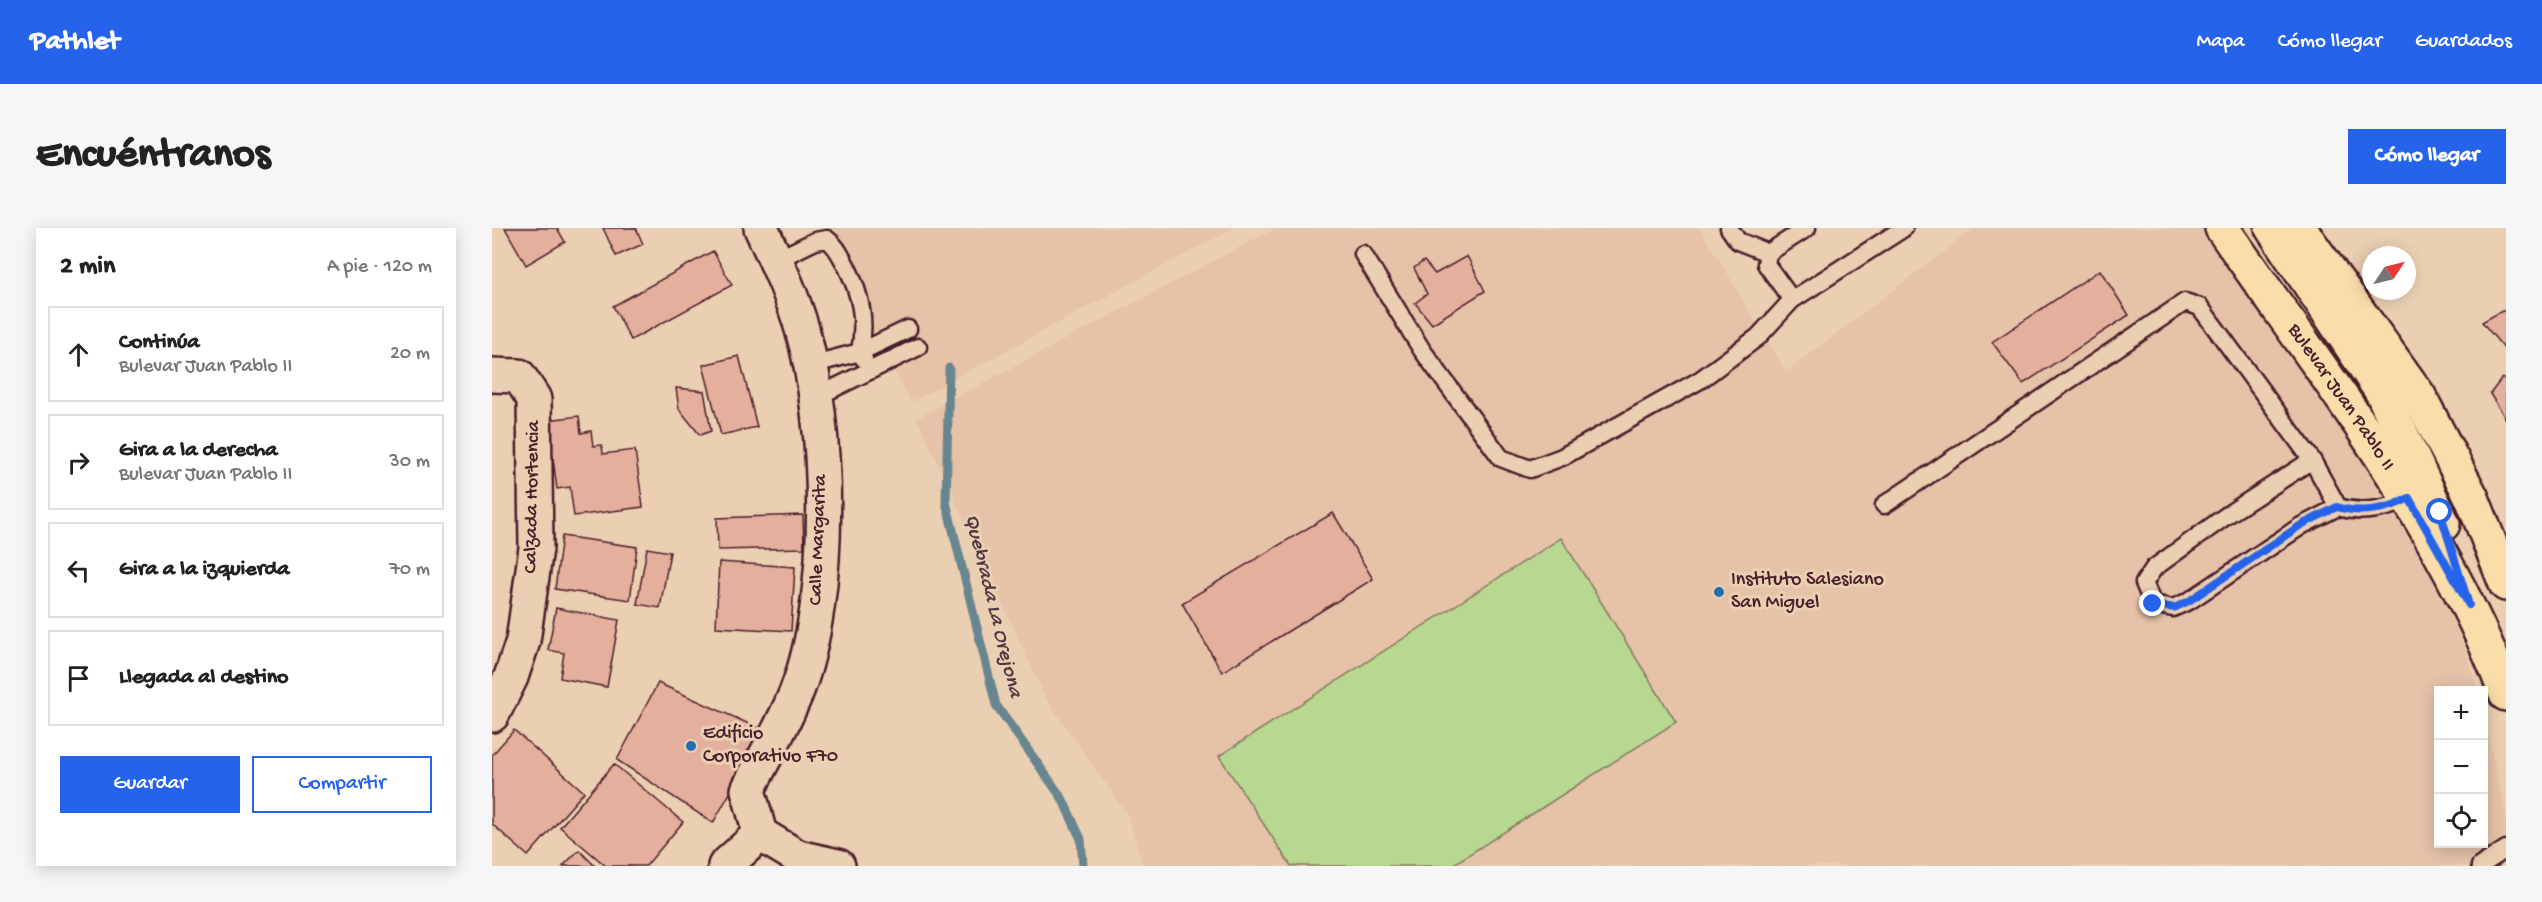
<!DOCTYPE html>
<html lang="es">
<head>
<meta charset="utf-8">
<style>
  :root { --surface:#fff; --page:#f6f6f6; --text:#222; --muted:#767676; --line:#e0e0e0; --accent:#2563eb }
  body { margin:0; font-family:"Gochi Hand",sans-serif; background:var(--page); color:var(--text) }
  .controls { position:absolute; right:18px; bottom:18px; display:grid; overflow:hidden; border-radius:0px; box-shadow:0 3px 15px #0003 }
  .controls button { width:54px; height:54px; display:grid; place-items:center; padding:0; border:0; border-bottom:2px solid var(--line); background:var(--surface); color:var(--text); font:30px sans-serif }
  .compass { position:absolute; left:1870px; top:18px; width:54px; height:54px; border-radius:50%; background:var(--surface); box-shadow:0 3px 15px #0003; rotate:55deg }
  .stop { position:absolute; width:18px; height:18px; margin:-14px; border:4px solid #2563eb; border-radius:50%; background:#fff }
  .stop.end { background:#2563eb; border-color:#fff; box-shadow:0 2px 6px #0008 }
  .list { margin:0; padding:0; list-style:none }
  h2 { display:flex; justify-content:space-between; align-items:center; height:78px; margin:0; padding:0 24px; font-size:26px }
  h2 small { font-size:20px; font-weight:400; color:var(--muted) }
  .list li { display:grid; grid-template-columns:39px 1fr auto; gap:18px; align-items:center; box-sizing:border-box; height:96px; margin:0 12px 12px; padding:0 12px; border:2px solid var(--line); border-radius:0px }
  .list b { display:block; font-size:22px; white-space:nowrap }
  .list p { margin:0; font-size:20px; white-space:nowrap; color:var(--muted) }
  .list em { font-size:20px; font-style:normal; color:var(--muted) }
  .actions { display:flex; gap:12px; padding:18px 24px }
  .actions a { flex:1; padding:14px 0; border:2px solid var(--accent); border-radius:0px; text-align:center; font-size:21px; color:var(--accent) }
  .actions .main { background:var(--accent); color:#fff }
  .icon { flex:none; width:33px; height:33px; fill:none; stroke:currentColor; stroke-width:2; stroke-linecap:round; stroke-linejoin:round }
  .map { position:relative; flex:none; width:2014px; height:638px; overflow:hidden; border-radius:0px }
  header { display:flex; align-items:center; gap:36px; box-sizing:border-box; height:84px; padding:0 30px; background:var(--accent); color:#fff }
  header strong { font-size:28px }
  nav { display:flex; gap:33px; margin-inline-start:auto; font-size:21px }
  .intro { display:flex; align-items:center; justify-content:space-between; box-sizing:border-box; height:144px; padding:0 36px }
  h1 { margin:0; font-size:42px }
  .button { padding:15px 27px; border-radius:0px; background:var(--accent); color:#fff; font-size:21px; font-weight:700 }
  main { display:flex; gap:36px; padding:0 36px }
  aside { flex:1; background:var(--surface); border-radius:0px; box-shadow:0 3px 15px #0003 }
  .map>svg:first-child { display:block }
</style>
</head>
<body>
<header>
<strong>Pathlet</strong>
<nav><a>Mapa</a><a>Cómo llegar</a><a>Guardados</a></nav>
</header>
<div class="intro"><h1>Encuéntranos</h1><a class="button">Cómo llegar</a></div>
<main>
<aside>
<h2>2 min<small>A pie · 120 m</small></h2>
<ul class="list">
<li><svg class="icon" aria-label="ahead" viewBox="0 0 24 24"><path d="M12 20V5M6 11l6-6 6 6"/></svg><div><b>Continúa</b><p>Bulevar Juan Pablo II</p></div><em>20 m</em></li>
<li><svg class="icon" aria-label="right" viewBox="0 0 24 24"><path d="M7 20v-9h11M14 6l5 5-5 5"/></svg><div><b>Gira a la derecha</b><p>Bulevar Juan Pablo II</p></div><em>30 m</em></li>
<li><svg class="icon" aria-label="left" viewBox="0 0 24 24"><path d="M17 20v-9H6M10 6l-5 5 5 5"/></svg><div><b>Gira a la izquierda</b></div><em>70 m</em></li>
<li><svg class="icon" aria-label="arrive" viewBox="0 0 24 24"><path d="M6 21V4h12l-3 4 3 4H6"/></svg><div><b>Llegada al destino</b></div></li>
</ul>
<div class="actions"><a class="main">Guardar</a><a>Compartir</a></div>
</aside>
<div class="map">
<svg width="2014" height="638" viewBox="0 0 2014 638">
  <rect width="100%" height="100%" fill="#ebcfb2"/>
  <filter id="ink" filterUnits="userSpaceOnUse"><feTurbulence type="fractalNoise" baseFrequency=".0167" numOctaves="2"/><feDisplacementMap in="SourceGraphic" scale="12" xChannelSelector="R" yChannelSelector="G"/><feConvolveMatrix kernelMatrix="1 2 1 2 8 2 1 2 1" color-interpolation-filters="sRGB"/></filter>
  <g filter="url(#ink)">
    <path fill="#e6c2a9" d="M 325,0 L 742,0 L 419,174 Z
      M 784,0 L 1208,0 L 1294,144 L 1483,0 L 1712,0 L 1855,200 L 1920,297 L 1977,430 L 1985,462 L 1946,463 L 1946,616 L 1992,616 L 1992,491 L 2014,586 L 2014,628 L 1999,638 L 651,638 L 635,586 L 554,471 L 425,190 Z"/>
    <path fill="#b8d790" stroke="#817b5e" stroke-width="1.5" d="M 1069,310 L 1184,494 L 959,638 L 799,638 L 727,528 Z"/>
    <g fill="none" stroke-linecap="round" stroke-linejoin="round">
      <path stroke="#678690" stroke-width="9" d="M 457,140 L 454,274 L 504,477 L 570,570 L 589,611 L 591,638"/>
    </g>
    <path fill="#e5af9d" stroke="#4a1f2b" stroke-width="1.5" d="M 13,0 L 65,0 L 73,14 L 34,37 Z
      M 111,0 L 144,0 L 151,16 L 124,28 Z
      M 221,23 L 240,57 L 139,112 L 121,78 Z
      M 975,28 L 993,63 L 940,96 L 923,75 L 935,66 L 922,40 L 932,33 L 943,46 Z
      M 1608,42 L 1637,87 L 1531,156 L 1500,114 Z
      M 2010,83 L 2014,83 L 2014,123 L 1990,94 Z
      M 247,128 L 265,199 L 229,207 L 211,137 Z
      M 2010,150 L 2014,152 L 2014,191 L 1998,166 Z
      M 184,160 L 212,163 L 219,203 L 208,207 L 187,181 Z
      M 87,188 L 89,205 L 99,203 L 101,218 L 110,217 L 111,226 L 143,222 L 151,279 L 82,288 L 78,259 L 65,261 L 56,192 Z
      M 841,285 L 881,351 L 730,444 L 690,375 Z
      M 311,287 L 312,320 L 226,322 L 225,290 Z
      M 70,308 L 145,319 L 138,372 L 63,361 Z
      M 155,320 L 178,324 L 168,380 L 145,376 Z
      M 227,334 L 303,339 L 299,403 L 224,399 Z
      M 64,380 L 127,392 L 115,459 L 68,450 L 72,425 L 56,422 Z
      M 166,455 L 273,503 L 221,595 L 125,532 Z
      M 22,502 L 92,564 L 36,628 L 0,596 L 0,527 Z
      M 122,536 L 191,594 L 154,638 L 114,638 L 68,599 Z
      M 87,622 L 103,638 L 71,638 Z"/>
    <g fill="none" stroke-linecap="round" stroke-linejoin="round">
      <g stroke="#4a1f2b" stroke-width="21">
        <path id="lane" d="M 1237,0 L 1246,13 L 1276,25
          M 1315,0 L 1276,25 L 1274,36 L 1300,72 L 1412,0
          M 871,26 L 930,122 L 1009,230 L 1038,241 L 1070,229 L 1208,152 L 1266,109 L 1300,72
          M 284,32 L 323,13 L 335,11 C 345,18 348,27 354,37 C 369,67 374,92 368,124 L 318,137
          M 372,131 L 368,124 L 416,101
          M 322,170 L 426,119
          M 1820,232 L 1738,285 L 1662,340 L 1652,355 L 1661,376 L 1681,380 L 1697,373 L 1809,298 L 1846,279 C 1868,286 1896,282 1917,270
          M 1392,277 L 1693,74 L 1708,79 L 1820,232 L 1846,279
          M 1988,638 L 2014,621"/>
      </g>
      <g stroke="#4a1f2b" stroke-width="38">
        <path id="street" d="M 269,0 C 284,33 300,66 310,101 C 338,198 341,366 306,460 C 293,495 272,529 256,562 L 268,606 L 306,629 L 346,638
          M 0,147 L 27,148 L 42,171 L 44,320 L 31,413 L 19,449 L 0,487
          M 233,638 L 268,606"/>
      </g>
      <g stroke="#4a1f2b" stroke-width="38">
        <g id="primary">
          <path id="s1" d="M 1730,0 C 1833,149 1950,294 2014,466"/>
          <path d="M 1780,0 L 1890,164 L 1951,296"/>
          <path d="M 1807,0 L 1927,168 L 1980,270 L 2014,356"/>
        </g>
      </g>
      <use href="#lane" stroke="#ebcfb2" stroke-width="16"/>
      <use href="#street" stroke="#ebcfb2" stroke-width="33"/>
      <use href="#primary" stroke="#f9deab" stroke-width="33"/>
    </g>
  </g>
  <g fill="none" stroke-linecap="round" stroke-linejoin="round" filter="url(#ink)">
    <path stroke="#2563eb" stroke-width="8" d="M 1661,376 L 1682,380 L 1697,373 L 1809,297 L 1845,279 C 1868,286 1896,282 1917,270 L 1977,377 L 1948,284"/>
  </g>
  <g fill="#1f6fb2" stroke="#ebcfb2" stroke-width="2">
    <circle cx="1227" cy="364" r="6"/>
    <circle cx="199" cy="518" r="6"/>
  </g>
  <g text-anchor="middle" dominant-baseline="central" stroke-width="6" stroke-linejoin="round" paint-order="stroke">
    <g font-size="20" fill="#4a1f2b" stroke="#ebcfb2">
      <text stroke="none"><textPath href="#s1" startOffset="207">Bulevar Juan Pablo II</textPath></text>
      <text transform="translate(41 269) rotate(-89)">Calzada Hortencia</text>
      <text transform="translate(327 312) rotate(-88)">Calle Margarita</text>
    </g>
    <g font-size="20" fill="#4a1f2b" stroke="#ebcfb2" text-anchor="start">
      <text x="1239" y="352">Instituto Salesiano<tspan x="1239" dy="23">San Miguel</tspan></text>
      <text x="211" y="506">Edificio<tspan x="211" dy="23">Corporativo F70</tspan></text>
    </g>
    <g font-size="21" font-style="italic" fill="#513944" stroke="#ebcfb2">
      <text transform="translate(500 378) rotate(76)">Quebrada La Orejona</text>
    </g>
  </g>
</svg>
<div class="controls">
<button>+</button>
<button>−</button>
<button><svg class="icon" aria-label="locate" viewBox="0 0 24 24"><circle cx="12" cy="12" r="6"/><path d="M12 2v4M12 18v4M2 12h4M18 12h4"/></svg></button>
</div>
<svg class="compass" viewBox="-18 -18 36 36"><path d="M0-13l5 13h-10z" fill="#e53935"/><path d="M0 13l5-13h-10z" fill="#767676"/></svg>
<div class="stop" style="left:1948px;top:284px"></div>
<div class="stop end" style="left:1661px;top:376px"></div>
</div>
</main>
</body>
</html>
